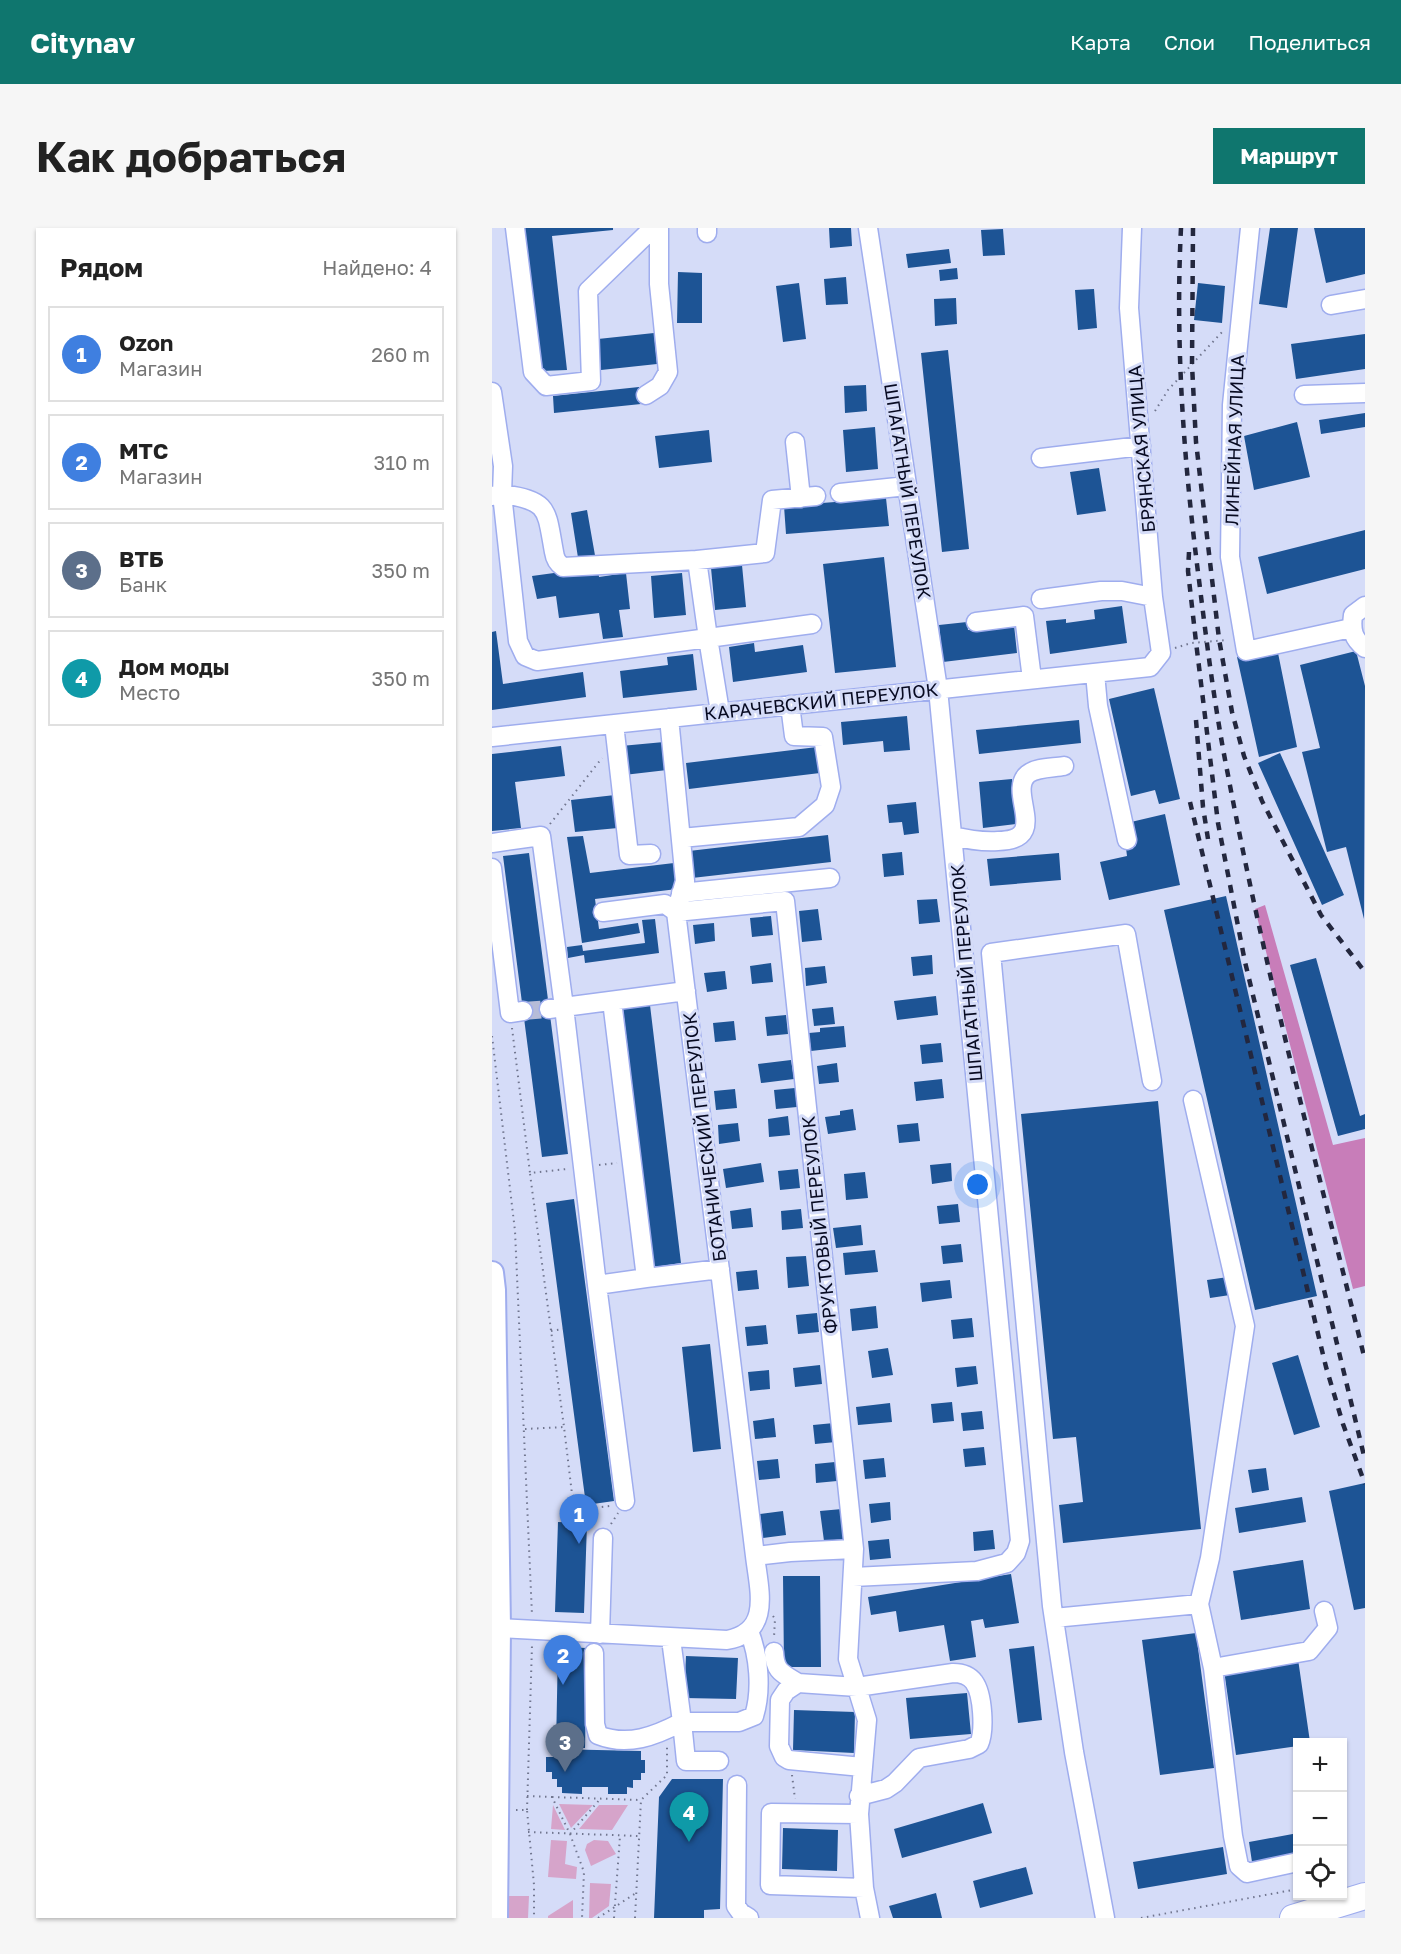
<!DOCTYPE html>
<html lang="ru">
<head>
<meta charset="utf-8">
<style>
  :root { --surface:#fff; --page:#f6f6f6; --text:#222; --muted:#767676; --line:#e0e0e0; --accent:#0f766e }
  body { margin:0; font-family:"Golos Text",sans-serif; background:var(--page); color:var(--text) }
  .controls { position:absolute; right:18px; bottom:18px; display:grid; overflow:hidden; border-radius:0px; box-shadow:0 2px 4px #0004 }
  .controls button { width:54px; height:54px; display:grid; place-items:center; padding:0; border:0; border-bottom:2px solid var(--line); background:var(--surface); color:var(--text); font:30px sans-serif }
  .you { position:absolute; left:486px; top:957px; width:21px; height:21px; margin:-15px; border:4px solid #fff; border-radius:50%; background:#1a73e8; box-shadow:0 0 0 9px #1a73e833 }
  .badge { display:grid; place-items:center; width:39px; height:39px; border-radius:50%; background:var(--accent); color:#fff; font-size:20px; font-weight:700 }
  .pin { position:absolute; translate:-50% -50px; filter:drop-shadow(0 2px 3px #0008) }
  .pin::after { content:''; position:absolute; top:32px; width:21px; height:18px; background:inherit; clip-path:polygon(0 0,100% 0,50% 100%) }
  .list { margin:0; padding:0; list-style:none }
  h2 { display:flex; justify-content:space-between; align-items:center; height:78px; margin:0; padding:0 24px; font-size:26px }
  h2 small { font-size:20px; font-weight:400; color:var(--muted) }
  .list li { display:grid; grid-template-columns:39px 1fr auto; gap:18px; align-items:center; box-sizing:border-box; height:96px; margin:0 12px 12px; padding:0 12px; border:2px solid var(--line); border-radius:0px }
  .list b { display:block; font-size:22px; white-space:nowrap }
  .list p { margin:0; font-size:20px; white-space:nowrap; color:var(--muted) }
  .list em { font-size:20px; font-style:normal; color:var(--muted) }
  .icon { flex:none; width:33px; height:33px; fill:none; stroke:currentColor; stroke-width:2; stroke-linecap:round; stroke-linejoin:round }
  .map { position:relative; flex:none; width:873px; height:1690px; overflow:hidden; border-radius:0px }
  header { display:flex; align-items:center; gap:36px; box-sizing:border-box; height:84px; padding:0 30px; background:var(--accent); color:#fff }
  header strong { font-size:28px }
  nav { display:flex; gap:33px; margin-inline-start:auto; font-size:21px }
  .intro { display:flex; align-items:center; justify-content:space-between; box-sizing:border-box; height:144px; padding:0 36px }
  h1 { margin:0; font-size:42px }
  .button { padding:15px 27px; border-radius:0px; background:var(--accent); color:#fff; font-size:21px; font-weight:700 }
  main { display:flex; gap:36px; padding:0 36px }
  aside { flex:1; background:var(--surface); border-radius:0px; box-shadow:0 2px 4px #0004 }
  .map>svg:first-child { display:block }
</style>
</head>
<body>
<header>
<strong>Citynav</strong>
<nav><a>Карта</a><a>Слои</a><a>Поделиться</a></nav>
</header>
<div class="intro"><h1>Как добраться</h1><a class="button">Маршрут</a></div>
<main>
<aside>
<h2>Рядом<small>Найдено: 4</small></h2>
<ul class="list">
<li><span class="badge" style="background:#3f7fe0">1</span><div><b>Ozon</b><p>Магазин</p></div><em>260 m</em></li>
<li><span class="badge" style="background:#3f7fe0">2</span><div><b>МТС</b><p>Магазин</p></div><em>310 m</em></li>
<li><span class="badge" style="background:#5c6f8a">3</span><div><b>ВТБ</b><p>Банк</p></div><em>350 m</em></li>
<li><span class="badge" style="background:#0f9aa8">4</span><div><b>Дом моды</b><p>Место</p></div><em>350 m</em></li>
</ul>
</aside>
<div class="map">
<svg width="873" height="1690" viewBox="0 0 873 1690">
  <rect width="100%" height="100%" fill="#d5dcf8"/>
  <path fill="#d6a4ca" d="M 67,1576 L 101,1577 L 79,1600 Z
    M 61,1577 L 73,1602 L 59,1601 Z
    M 107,1577 L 136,1577 L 120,1602 L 87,1601 Z
    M 59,1612 L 75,1613 L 73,1636 L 85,1639 L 84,1651 L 56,1649 Z
    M 102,1612 L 116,1613 L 124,1626 L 99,1638 L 93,1622 L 95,1616 Z
    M 98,1655 L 119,1656 L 117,1678 L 100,1690 L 97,1690 Z
    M 14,1668 L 37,1668 L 36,1690 L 14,1690 Z
    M 81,1672 L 81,1690 L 56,1690 L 56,1688 Z"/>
  <path fill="#c87db9" d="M 773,677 L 841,917 L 873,910 L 873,1058 L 861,1061 L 763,681 Z"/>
  <path fill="#1d5495" d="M 31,0 L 121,0 L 121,2 L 60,8 L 75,142 L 49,143 Z
    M 337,0 L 359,0 L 360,18 L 338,20 Z
    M 778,0 L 806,0 L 795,80 L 767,76 Z
    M 822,0 L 873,0 L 873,46 L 834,55 Z
    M 511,1 L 513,27 L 491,28 L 489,2 Z
    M 457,21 L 459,35 L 416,40 L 414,26 Z
    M 465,40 L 466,51 L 448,53 L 447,42 Z
    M 186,44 L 210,45 L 210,95 L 185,95 Z
    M 354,49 L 356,76 L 334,77 L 332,51 Z
    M 307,55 L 314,111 L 291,114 L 284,58 Z
    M 706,55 L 733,58 L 730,95 L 702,92 Z
    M 602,61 L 605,100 L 586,102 L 583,62 Z
    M 464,70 L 465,96 L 443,98 L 442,71 Z
    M 162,105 L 165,136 L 109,142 L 106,111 Z
    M 873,106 L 873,141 L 804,151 L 799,116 Z
    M 456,122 L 477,321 L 450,324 L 429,125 Z
    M 374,157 L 375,183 L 353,185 L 352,158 Z
    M 147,159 L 149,176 L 62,185 L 61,168 Z
    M 873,185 L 873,199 L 829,206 L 827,192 Z
    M 805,194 L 818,249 L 762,262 L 752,208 Z
    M 383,199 L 386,241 L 354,244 L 351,202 Z
    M 217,202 L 220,234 L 167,240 L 163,208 Z
    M 607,240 L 614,283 L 585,287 L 578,244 Z
    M 394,270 L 397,298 L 294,306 L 292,278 Z
    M 95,282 L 104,333 L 87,336 L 79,285 Z
    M 873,302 L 873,341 L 775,366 L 766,329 Z
    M 392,329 L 404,439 L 343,445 L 331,336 Z
    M 250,337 L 254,379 L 223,382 L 219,340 Z
    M 106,339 L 107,349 L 134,345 L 138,381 L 127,382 L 131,409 L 111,411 L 107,385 L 67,390 L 64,368 L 45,371 L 40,348 Z
    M 190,345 L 194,387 L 162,390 L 159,348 Z
    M 630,378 L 635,415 L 558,426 L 554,393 L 574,391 L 574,395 L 603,391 L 602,382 Z
    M 475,394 L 476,402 L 522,397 L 525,425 L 451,434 L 447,397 Z
    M 4,403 L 11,456 L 91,444 L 94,469 L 0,482 L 0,404 Z
    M 262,415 L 263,424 L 311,417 L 315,444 L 241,454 L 237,419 Z
    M 785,420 L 805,519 L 767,529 L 745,429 Z
    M 864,423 L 873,458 L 872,691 L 854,619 L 835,624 L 810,524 L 828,520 L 808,437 Z
    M 201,426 L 205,462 L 131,470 L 128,443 L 176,437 L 175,429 Z
    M 662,460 L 688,571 L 667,576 L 663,562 L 639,568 L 617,471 Z
    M 415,488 L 418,522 L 392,524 L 391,513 L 351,517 L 349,494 Z
    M 587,492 L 589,515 L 487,526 L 484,502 Z
    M 172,514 L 175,542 L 132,547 L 129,518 Z
    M 69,518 L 73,548 L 23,554 L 29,600 L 0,603 L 0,526 Z
    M 325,519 L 328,545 L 197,561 L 194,535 Z
    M 788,525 L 852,667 L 830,677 L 766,535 Z
    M 520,551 L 524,596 L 491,600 L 487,554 Z
    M 123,567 L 126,600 L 83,604 L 79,572 Z
    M 424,574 L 427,605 L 412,607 L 410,594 L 397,595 L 395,577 Z
    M 673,586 L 688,657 L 617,672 L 608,634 L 635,628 L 634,620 L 644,618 L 639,594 Z
    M 336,607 L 339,634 L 200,650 L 197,623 Z
    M 91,608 L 98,645 L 182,635 L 185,661 L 103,671 L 107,701 L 146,695 L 148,705 L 90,715 L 75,609 Z
    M 410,624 L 412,647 L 392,649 L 390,626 Z
    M 37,625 L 76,926 L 50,929 L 11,628 Z
    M 567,625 L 569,652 L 498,658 L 495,631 Z
    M 734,668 L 825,1068 L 763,1082 L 672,682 Z
    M 445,671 L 448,694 L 427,696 L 425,672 Z
    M 326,681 L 330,712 L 310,714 L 307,683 Z
    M 279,688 L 281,707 L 260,709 L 258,690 Z
    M 163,691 L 167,725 L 93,735 L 92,727 L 76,730 L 75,719 L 90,717 L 91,723 L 153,715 L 150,692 Z
    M 222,695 L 223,713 L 203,716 L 201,697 Z
    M 440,727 L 441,746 L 421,748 L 419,729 Z
    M 824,730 L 868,888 L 873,886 L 873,901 L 846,908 L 798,737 Z
    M 279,735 L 281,754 L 260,756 L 258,738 Z
    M 333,738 L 335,755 L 314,758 L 313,740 Z
    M 233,743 L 235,761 L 215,764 L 212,745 Z
    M 444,768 L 446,787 L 405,792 L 402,773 Z
    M 158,777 L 189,1035 L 162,1039 L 131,781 Z
    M 341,779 L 343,796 L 322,798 L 320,781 Z
    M 294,787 L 296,806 L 275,808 L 273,789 Z
    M 242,793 L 244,812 L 223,814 L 221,795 Z
    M 352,798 L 354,819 L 319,823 L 317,805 L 328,804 L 328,800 Z
    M 449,815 L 451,834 L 430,836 L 428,817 Z
    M 299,832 L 302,851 L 269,855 L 266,836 Z
    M 345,835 L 347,854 L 327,856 L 325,838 Z
    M 450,851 L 452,870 L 424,873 L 422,854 Z
    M 303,860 L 305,879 L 284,881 L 282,862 Z
    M 243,861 L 245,880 L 224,882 L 222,863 Z
    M 666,873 L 709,1301 L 571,1315 L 567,1277 L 591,1274 L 584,1209 L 561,1211 L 529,886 Z
    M 361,881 L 364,902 L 336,906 L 333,889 L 348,887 L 348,883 Z
    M 296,888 L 298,907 L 277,909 L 276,891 Z
    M 246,895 L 248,913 L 227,916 L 226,897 Z
    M 426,895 L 428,913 L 407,915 L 405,897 Z
    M 269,935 L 272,954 L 234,960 L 231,941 Z
    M 459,935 L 460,953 L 440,956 L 438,937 Z
    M 306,941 L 308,960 L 288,962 L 286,943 Z
    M 373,944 L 376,970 L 354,972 L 352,946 Z
    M 82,971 L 122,1273 L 94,1277 L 54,975 Z
    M 466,976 L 468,994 L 447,996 L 445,978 Z
    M 259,980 L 261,999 L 240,1001 L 238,983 Z
    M 309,981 L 311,1000 L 290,1002 L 289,983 Z
    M 369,997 L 371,1017 L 344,1020 L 341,1000 Z
    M 469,1016 L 471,1034 L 451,1036 L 449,1018 Z
    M 383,1022 L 386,1044 L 353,1047 L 351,1025 Z
    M 314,1028 L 317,1058 L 296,1060 L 294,1029 Z
    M 265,1042 L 267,1061 L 246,1063 L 244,1044 Z
    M 736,1049 L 738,1067 L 718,1070 L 715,1052 Z
    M 458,1052 L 460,1070 L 430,1074 L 428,1055 Z
    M 384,1078 L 386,1100 L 360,1103 L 358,1081 Z
    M 325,1085 L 327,1104 L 306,1106 L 304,1087 Z
    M 480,1090 L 482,1109 L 461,1111 L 459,1092 Z
    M 274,1097 L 276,1116 L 255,1118 L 253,1099 Z
    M 218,1116 L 229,1221 L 201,1224 L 190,1119 Z
    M 396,1120 L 401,1147 L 380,1150 L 376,1123 Z
    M 806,1127 L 828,1199 L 802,1207 L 780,1135 Z
    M 328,1137 L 330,1156 L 303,1159 L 301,1140 Z
    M 484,1138 L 486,1156 L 465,1159 L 463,1140 Z
    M 277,1142 L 278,1161 L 258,1163 L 256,1144 Z
    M 460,1174 L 462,1193 L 441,1195 L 439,1176 Z
    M 398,1175 L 400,1194 L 366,1197 L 364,1179 Z
    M 490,1183 L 492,1201 L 471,1203 L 469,1185 Z
    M 282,1190 L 284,1209 L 263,1211 L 261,1193 Z
    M 342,1195 L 344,1214 L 323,1216 L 321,1197 Z
    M 492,1219 L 494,1237 L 473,1239 L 471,1221 Z
    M 392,1230 L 394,1249 L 373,1251 L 371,1232 Z
    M 286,1231 L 288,1250 L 267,1252 L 265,1233 Z
    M 343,1234 L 345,1253 L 324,1255 L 323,1236 Z
    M 774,1240 L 777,1262 L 760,1265 L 756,1242 Z
    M 873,1255 L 873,1380 L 862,1382 L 837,1263 Z
    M 810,1269 L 814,1294 L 747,1305 L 743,1280 Z
    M 398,1274 L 399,1292 L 379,1295 L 377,1276 Z
    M 350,1281 L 353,1311 L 332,1313 L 328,1283 Z
    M 291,1283 L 294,1307 L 271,1310 L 268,1286 Z
    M 66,1294 L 95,1295 L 92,1385 L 63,1384 Z
    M 501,1302 L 503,1321 L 482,1323 L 481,1304 Z
    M 397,1311 L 399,1330 L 378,1332 L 376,1313 Z
    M 811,1332 L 818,1381 L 749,1392 L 741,1343 Z
    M 519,1346 L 527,1395 L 493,1400 L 491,1391 L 479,1393 L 484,1429 L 458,1433 L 452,1397 L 407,1404 L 404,1383 L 379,1387 L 376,1369 Z
    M 291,1348 L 328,1348 L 329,1439 L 292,1439 Z
    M 704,1405 L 722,1540 L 668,1547 L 650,1412 Z
    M 542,1418 L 550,1492 L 526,1495 L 517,1421 Z
    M 66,1419 L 95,1420 L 93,1520 L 64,1519 Z
    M 194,1428 L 246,1430 L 244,1471 L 192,1470 Z
    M 806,1431 L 818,1514 L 806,1514 L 806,1518 L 744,1527 L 732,1442 Z
    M 475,1465 L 479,1506 L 418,1511 L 414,1470 Z
    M 302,1482 L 363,1484 L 362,1525 L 301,1522 Z
    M 61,1521 L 149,1523 L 149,1532 L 153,1532 L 153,1545 L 149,1545 L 149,1552 L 141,1552 L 141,1560 L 135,1559 L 135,1566 L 116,1566 L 116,1559 L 90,1559 L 90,1566 L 70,1565 L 70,1559 L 65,1559 L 65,1551 L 60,1551 L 60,1544 L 54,1544 L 54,1529 L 61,1529 Z
    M 180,1551 L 231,1551 L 228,1681 L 212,1682 L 212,1690 L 162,1690 L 167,1569 Z
    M 491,1575 L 500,1605 L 410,1630 L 402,1601 Z
    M 291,1600 L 346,1602 L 345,1643 L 290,1641 Z
    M 806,1605 L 806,1626 L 760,1634 L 757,1614 Z
    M 731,1619 L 735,1646 L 646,1661 L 641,1634 Z
    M 534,1639 L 541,1666 L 488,1680 L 481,1653 Z
    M 444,1665 L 450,1690 L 401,1690 L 397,1678 Z"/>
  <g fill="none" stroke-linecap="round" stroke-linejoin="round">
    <path stroke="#b6bcd8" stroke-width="18" stroke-dasharray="18 9" stroke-linecap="butt" d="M 31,783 L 57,781"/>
    <g stroke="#9fadee" stroke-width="21">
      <path id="minor" d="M 23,0 L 41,144 L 54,158 L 99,153 L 96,63 L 161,0
        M 215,0 L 215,5
        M 758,0 L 740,177 L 738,329 L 754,423 L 859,400
        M 839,77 L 873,71
        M 0,164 L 11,238 L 10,266 L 0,268
        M 154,167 L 168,158 L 176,144 L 167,56 L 167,0
        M 812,167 L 873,165
        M 303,214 L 309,270
        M 549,230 L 649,218
        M 348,265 L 415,258
        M 205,332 L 71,339 C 65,335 63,331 62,324 C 54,281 58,273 10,266 L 26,413 L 33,428 L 45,433 L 216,410 L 228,484
        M 549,371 L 609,363 L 630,363 L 661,369
        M 873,378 L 861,387 C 859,402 861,411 873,420
        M 484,394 L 532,388 L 540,451
        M 320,396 L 216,410 L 205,332 L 273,325 L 280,272 L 324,268
        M 603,445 L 606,478 L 635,612
        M 122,496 L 137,627 L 159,626
        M 0,509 L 658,439 L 669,425 L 661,369 L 637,80 L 640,0
        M 461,608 C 477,612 490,614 506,613 C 560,612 514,564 536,546 C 545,539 561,540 572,538
        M 189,610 L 307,599 L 333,577 L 339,559 L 331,509 L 302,508 L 298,477
        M 0,615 L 49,608 L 72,779 L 57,781
        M 0,640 L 18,785 L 31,783
        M 189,665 L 338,650
        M 111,684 L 173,676 L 184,684 L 293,673 L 362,1321 L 356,1431 L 375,1492 L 367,1586 L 372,1660 L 378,1690
        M 120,773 L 154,1050 L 105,1057 L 72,779 L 194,763
        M 701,872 L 753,1098 L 718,1330 L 707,1376
        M 154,1050 L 228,1041
        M 105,1057 L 133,1273
        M 263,1328 L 298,1324 L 362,1321
        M 361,1349 L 485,1343 L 515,1335 L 524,1325 L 528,1313 L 446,461 L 376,0
        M 562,1390 L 707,1376 L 721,1440 L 741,1608 L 747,1638 L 755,1645 L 806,1634
        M 7,1400 L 235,1412 C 280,1404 267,1362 263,1328 L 184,684 L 193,653 L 177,490
        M 108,1406 L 111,1310
        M 179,1411 L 190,1494 L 247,1494 L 262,1488 C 270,1462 267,1428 257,1403
        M 282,1424 C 283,1444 290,1445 306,1455
        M 102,1425 L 103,1496 L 106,1507 C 136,1519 163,1508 190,1494 L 194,1533 L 227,1533
        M 721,1440 L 817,1423 L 836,1400 L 832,1383
        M 245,1557 L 244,1678 L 249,1685 L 257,1690
        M 367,1568 L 394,1561 L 403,1555 L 427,1530 L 477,1521 L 487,1516 C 493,1503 491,1466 482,1454 C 477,1447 469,1445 461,1445 L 365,1459 L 306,1455 L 294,1463 L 288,1472 L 287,1518 L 292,1529 L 297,1532 L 370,1539
        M 367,1586 L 279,1585 L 278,1657 L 372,1660
        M 613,1690 L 582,1524 L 560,1378 L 499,725 L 634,706 L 660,853"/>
    </g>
    <g stroke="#9fadee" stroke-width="26">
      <path id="major" d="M 0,1045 L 2,1062 L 7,1400 L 4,1690"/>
    </g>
    <g stroke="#9fadee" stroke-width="28">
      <path id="highway" d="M 801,1690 L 873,1668"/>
    </g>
    <path stroke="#71768f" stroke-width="2" stroke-dasharray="1.5 4.5" stroke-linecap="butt" d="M 663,183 L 676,162 L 731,103
      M 683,420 L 699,415 L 736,412
      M 58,596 L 110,530
      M 20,800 L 38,945 L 75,941
      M 0,808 L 23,1003 L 40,1387
      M 107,937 L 125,935
      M 38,946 L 72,1199
      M 59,1103 L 71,1101
      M 33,1201 L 72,1199 L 80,1266 L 91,1281 L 118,1278
      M 91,1281 L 103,1298
      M 119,1296 L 126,1285
      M 281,1388 L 283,1391 L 282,1409
      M 300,1547 L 303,1571
      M 35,1568 L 60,1569 L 78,1606 L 92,1644 L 90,1690
      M 60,1569 L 149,1572
      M 24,1582 L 35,1582 L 42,1657 L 42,1690
      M 35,1582 L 40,1417
      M 36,1604 L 147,1608
      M 78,1606 L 109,1570
      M 106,1690 L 144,1665
      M 122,1690 L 128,1608
      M 143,1690 L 149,1572 L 175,1547 L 175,1519
      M 649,1690 L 806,1661"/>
    <use href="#minor" stroke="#fff" stroke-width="18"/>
    <use href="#major" stroke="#fff" stroke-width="22"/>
    <use href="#highway" stroke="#fff" stroke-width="26"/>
    <path stroke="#23273e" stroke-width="4.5" stroke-dasharray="8 8" stroke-linecap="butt" d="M 689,0 C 683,117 692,236 707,352 C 715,417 723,482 736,547 C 773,744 825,938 873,1132
      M 701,0 L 700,137 L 704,214 L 727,411 L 740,484 L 752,528 L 770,573 L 829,687 L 873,744
      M 697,324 L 696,343 L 704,414 L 726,595 L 753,734 L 873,1232
      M 704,492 L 711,579 L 716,611
      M 698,574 L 834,1139 L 851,1196 L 873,1256"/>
  </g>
  <g text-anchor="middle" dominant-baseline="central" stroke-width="6" stroke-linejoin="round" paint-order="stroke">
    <g font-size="18" fill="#070a21" stroke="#d5dcf8">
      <text transform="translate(742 212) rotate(-88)">ЛИНЕЙНАЯ УЛИЦА</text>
      <text transform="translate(649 221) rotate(-95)">БРЯНСКАЯ УЛИЦА</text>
      <text transform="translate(416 263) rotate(81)">ШПАГАТНЫЙ ПЕРЕУЛОК</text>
      <text transform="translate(329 473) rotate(-6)">КАРАЧЕВСКИЙ ПЕРЕУЛОК</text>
      <text transform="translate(474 745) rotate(-95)">ШПАГАТНЫЙ ПЕРЕУЛОК</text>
      <text transform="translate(212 909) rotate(-97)">БОТАНИЧЕСКИЙ ПЕРЕУЛОК</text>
      <text transform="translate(327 997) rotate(-96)">ФРУКТОВЫЙ ПЕРЕУЛОК</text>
    </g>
  </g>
</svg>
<div class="controls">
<button>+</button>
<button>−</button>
<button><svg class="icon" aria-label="locate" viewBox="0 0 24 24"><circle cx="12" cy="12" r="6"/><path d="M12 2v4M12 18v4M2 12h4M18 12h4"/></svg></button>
</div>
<div class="you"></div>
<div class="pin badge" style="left:87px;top:1316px;background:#3f7fe0">1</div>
<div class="pin badge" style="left:71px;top:1457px;background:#3f7fe0">2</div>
<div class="pin badge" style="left:73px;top:1544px;background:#5c6f8a">3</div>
<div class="pin badge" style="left:197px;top:1614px;background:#0f9aa8">4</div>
</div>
</main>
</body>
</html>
